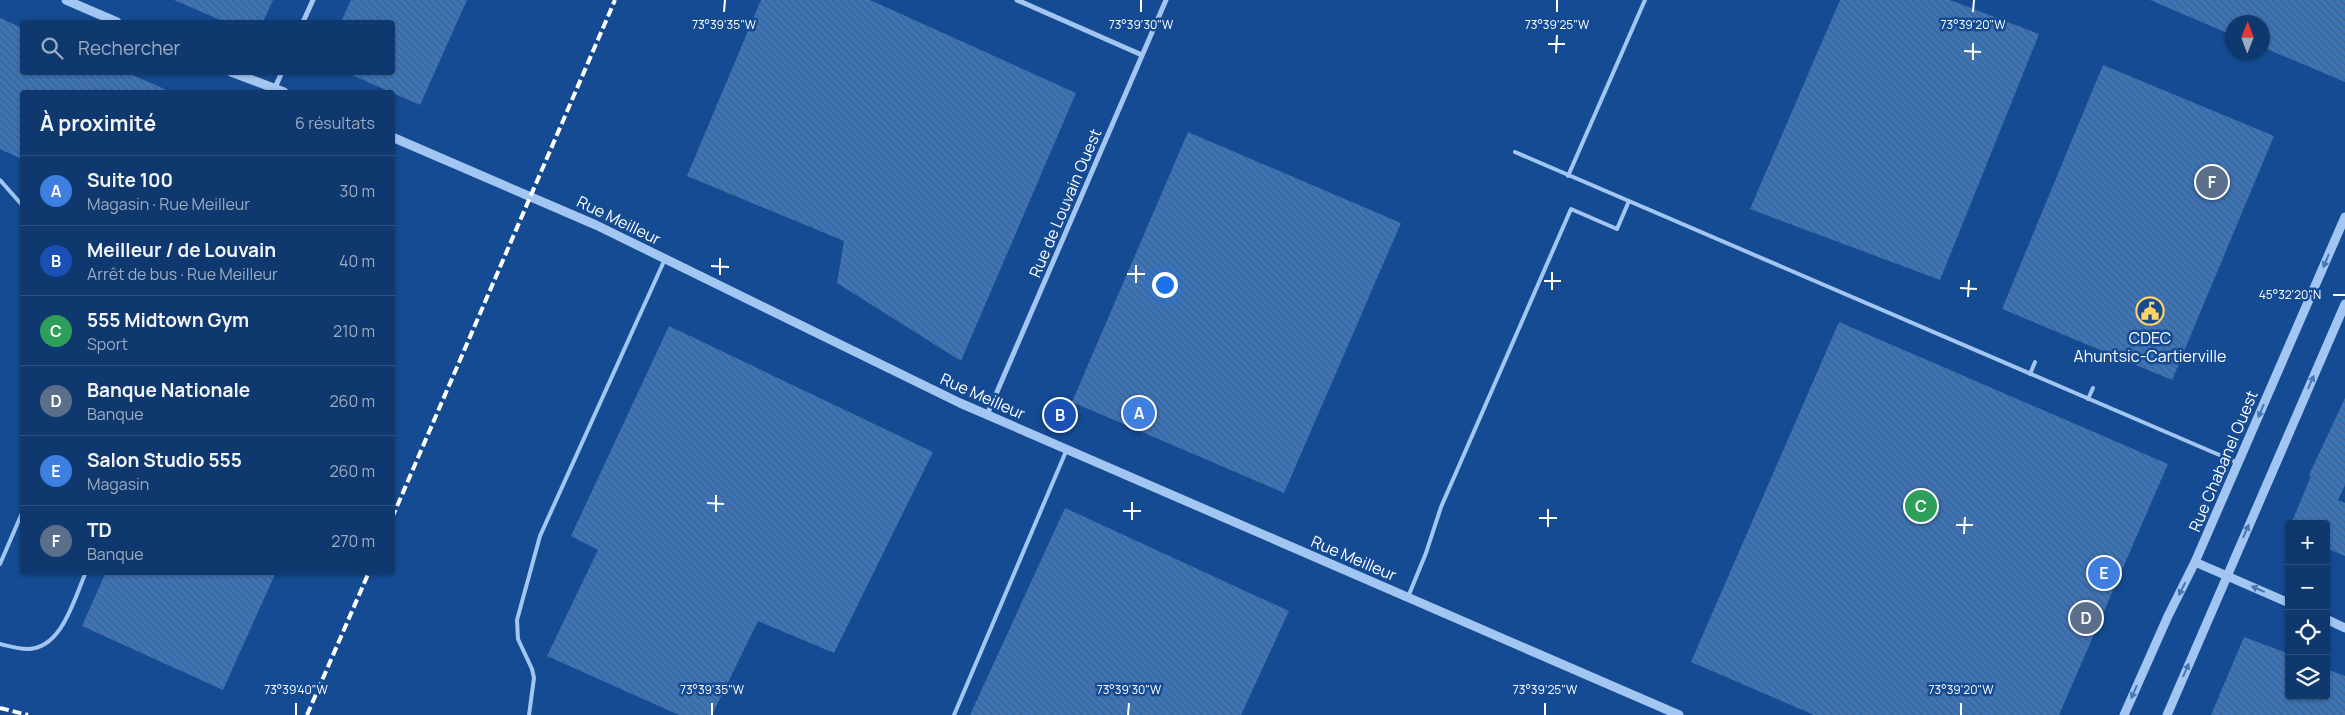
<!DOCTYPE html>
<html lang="fr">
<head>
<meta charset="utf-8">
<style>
  :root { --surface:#0f386e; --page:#1d4376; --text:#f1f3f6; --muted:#9bacc2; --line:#2f5281; --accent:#ffd262 }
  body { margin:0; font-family:Manrope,sans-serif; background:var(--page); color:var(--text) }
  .controls { position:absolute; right:15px; bottom:15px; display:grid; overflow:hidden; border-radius:5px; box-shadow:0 1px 4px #0004 }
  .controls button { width:45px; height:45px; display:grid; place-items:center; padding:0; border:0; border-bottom:1px solid var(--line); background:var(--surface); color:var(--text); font:25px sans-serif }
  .compass { position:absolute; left:2225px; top:15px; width:45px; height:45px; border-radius:50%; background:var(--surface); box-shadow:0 1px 4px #0004; rotate:1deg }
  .you { position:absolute; left:1164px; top:284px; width:18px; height:18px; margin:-12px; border:4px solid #fff; border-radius:50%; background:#1a73e8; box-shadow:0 0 0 8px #1a73e833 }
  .badge { display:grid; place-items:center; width:32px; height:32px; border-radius:50%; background:var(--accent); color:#fff; font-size:16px; font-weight:700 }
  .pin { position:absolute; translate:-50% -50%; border:2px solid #fff; box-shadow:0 1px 5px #0006 }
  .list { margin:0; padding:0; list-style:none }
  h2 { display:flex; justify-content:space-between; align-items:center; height:65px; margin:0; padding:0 20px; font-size:21px }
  h2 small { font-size:16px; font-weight:400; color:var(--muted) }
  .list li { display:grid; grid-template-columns:32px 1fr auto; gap:15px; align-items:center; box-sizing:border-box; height:70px; padding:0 20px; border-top:1px solid var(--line) }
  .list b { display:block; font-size:19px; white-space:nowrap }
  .list p { margin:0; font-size:16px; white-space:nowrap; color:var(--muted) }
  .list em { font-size:16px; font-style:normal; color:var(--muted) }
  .icon { flex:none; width:28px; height:28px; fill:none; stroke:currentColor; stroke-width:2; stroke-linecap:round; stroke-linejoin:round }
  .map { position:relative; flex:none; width:2345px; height:715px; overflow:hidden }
  .search { position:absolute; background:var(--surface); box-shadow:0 1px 4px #0004; left:20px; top:20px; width:375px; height:55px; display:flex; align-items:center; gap:12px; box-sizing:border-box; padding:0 18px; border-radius:5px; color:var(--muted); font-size:19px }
  .panel { position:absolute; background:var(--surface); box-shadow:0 1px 4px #0004; left:20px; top:90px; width:375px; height:485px; border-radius:5px }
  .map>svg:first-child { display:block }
</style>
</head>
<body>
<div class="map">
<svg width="2345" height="715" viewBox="0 0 2345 715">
  <defs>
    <pattern id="building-back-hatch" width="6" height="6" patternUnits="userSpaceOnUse" patternTransform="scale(1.25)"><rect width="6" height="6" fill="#3d75ba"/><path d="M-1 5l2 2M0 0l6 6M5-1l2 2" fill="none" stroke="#446083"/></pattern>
  </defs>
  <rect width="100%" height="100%" fill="#144b92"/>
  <path fill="url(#building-back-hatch)" d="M 174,0 L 273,0 L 263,22 L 225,22 Z
    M 351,0 L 467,0 L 420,105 L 345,72 L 392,72 L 392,22 L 341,22 Z
    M 761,0 L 870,0 L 1076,93 L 961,361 L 837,283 L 844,241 L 687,176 Z
    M 1840,0 L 1950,0 L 2039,34 L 1940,280 L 1750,209 Z
    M 2150,0 L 2345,0 L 2345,82 L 2262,47 L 2262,22 L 2232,22 L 2232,35 Z
    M 0,18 L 22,28 L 22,72 L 126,72 L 171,92 L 22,92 L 22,159 L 0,149 Z
    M 2103,65 L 2274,136 L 2172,380 L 2002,309 Z
    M 1188,132 L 1401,223 L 1284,493 L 1072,402 Z
    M 1839,322 L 2168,464 L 2059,715 L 1814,715 L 1691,662 Z
    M 669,326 L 933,452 L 834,653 L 758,621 L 712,715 L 679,715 L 547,656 L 598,550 L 571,536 Z
    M 2345,398 L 2345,485 L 2338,500 L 2345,503 L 2345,556 L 2326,548 L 2326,524 L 2291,524 L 2311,476 L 2309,475 Z
    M 1065,508 L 1289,611 L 1241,715 L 970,715 Z
    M 106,572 L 276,572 L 223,690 L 82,626 Z
    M 2244,637 L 2289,654 L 2289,696 L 2326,696 L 2326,669 L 2345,676 L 2345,715 L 2211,715 Z"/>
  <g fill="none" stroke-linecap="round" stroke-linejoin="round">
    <path stroke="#a2c6f1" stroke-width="4" d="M 1515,152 L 2238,463
      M 1568,176 L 1645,0
      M 0,180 L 22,205
      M 2030,374 L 2035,362
      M 2088,399 L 2093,388
      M 0,564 L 22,513
      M 1408,597 L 1426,553 L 1441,507 L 1571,209 L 1617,229 L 1629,201
      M 0,644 C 9,646 18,649 27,649 C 62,649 74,599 86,572
      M 529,715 L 534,678 L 532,669 L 518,639 L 517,620 L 540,536 L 665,259
      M 954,715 L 1067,449"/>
    <path stroke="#a2c6f1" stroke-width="5" d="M 1017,0 L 1142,55
      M 303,22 L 313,0
      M 274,90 L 282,72
      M 987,415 L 1166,0"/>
    <path stroke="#a2c6f1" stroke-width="9" d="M 66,0 L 117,22
      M 231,72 L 284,92
      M 392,137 L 596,225 L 960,403 L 1679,715
      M 2195,562 L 2289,603
      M 2326,619 L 2345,628
      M 2124,715 L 2168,616 L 2195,562 L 2345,217
      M 2167,715 L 2345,304"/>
    <path stroke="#fff" stroke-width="4" stroke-dasharray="9 4" stroke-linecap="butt" d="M 392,518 L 615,0
      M 0,708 L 28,715
      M 307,715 L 369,572"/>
  </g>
  <defs><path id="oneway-solid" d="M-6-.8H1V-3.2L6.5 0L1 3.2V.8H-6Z" transform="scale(1.25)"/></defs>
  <g fill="#4676b3">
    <use href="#oneway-solid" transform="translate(2326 261) rotate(113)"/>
    <use href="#oneway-solid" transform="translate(2311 382) rotate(-66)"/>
    <use href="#oneway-solid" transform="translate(2261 411) rotate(113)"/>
    <use href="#oneway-solid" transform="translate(2246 531) rotate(-66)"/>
    <use href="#oneway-solid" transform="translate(2182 589) rotate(117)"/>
    <use href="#oneway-solid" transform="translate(2258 589) rotate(-156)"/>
    <use href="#oneway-solid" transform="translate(2186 670) rotate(-66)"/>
    <use href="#oneway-solid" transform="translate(2134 692) rotate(114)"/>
  </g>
  <path fill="none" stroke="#fff" stroke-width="2" d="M 724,12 L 725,0M 1141,12 L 1141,0M 1557,12 L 1557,0M 1973,12 L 1974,0M 1548,44 L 1565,44M 1964,51 L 1981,52M 1556,53 L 1557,35M 1973,60 L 1973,43M 711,266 L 729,267M 1127,274 L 1145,274M 720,275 L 720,258M 1544,281 L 1561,281M 1136,283 L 1136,265M 1960,288 L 1977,289M 1552,290 L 1552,272M 2333,295 L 2345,295M 1968,297 L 1969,280M 707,503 L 724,504M 1123,511 L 1141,511M 716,512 L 716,495M 1539,518 L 1557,518M 1132,520 L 1132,502M 1956,525 L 1973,525M 1548,527 L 1548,509M 1964,534 L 1965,517M 296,715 L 296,703M 712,715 L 712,703M 1128,715 L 1129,703M 1545,715 L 1545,703M 1961,715 L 1961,703"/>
  <defs>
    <g id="civic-ring" transform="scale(1.4375)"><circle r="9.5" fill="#144b92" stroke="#ffd262" stroke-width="1.5"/><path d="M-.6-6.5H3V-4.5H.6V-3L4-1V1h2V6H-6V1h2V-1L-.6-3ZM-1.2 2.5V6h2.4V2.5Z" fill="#ffd262"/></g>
  </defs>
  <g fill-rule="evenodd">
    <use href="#civic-ring" x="2150" y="311"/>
  </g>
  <g text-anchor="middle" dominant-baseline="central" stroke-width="5" stroke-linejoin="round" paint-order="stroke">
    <g font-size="16" fill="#fff" stroke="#144b92">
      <text transform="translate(1065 203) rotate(-67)">Rue de Louvain Ouest</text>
      <text transform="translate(619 220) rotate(26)">Rue Meilleur</text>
      <text transform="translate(983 396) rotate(24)">Rue Meilleur</text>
      <text transform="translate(2223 461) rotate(-67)">Rue Chabanel Ouest</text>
      <text transform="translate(1354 558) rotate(23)">Rue Meilleur</text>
    </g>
    <g font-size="16" fill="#fff" stroke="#144b92">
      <text x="2150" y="338">CDEC<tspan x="2150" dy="18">Ahuntsic-Cartierville</tspan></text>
    </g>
  </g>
  <g font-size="12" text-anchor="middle" fill="#fff" stroke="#144b92" stroke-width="5" stroke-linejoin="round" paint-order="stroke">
    <text x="724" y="29">73°39'35"W</text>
    <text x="1141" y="29">73°39'30"W</text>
    <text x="1557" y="29">73°39'25"W</text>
    <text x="1973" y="29">73°39'20"W</text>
    <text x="2290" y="299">45°32'20"N</text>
    <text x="296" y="694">73°39'40"W</text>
    <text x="712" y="694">73°39'35"W</text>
    <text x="1129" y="694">73°39'30"W</text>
    <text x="1545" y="694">73°39'25"W</text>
    <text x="1961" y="694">73°39'20"W</text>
  </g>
</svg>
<div class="controls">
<button>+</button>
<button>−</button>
<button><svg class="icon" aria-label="locate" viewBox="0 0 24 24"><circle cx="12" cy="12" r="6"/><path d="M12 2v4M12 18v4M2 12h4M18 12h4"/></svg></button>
<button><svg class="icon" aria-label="layers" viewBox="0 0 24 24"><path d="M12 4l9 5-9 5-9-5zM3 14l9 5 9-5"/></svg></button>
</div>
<svg class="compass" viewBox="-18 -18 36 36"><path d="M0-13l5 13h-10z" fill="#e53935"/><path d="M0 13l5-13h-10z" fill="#9bacc2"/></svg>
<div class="you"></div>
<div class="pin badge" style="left:1139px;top:413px;background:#3f7fe0">A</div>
<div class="pin badge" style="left:1060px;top:415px;background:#1a4fb4">B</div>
<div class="pin badge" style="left:1921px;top:506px;background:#2e9e5b">C</div>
<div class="pin badge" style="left:2086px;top:618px;background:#5c6f8a">D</div>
<div class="pin badge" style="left:2104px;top:573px;background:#3f7fe0">E</div>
<div class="pin badge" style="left:2212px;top:182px;background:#5c6f8a">F</div>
<div class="search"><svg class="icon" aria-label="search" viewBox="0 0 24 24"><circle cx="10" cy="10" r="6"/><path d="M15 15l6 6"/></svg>Rechercher</div>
<section class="panel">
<h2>À proximité<small>6 résultats</small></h2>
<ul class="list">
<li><span class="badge" style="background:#3f7fe0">A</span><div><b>Suite 100</b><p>Magasin · Rue Meilleur</p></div><em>30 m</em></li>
<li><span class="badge" style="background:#1a4fb4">B</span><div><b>Meilleur / de Louvain</b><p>Arrêt de bus · Rue Meilleur</p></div><em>40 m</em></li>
<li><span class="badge" style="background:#2e9e5b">C</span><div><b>555 Midtown Gym</b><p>Sport</p></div><em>210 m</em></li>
<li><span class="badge" style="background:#5c6f8a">D</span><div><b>Banque Nationale</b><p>Banque</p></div><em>260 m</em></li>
<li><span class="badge" style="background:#3f7fe0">E</span><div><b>Salon Studio 555</b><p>Magasin</p></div><em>260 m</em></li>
<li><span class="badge" style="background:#5c6f8a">F</span><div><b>TD</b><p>Banque</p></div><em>270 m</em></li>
</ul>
</section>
</div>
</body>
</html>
